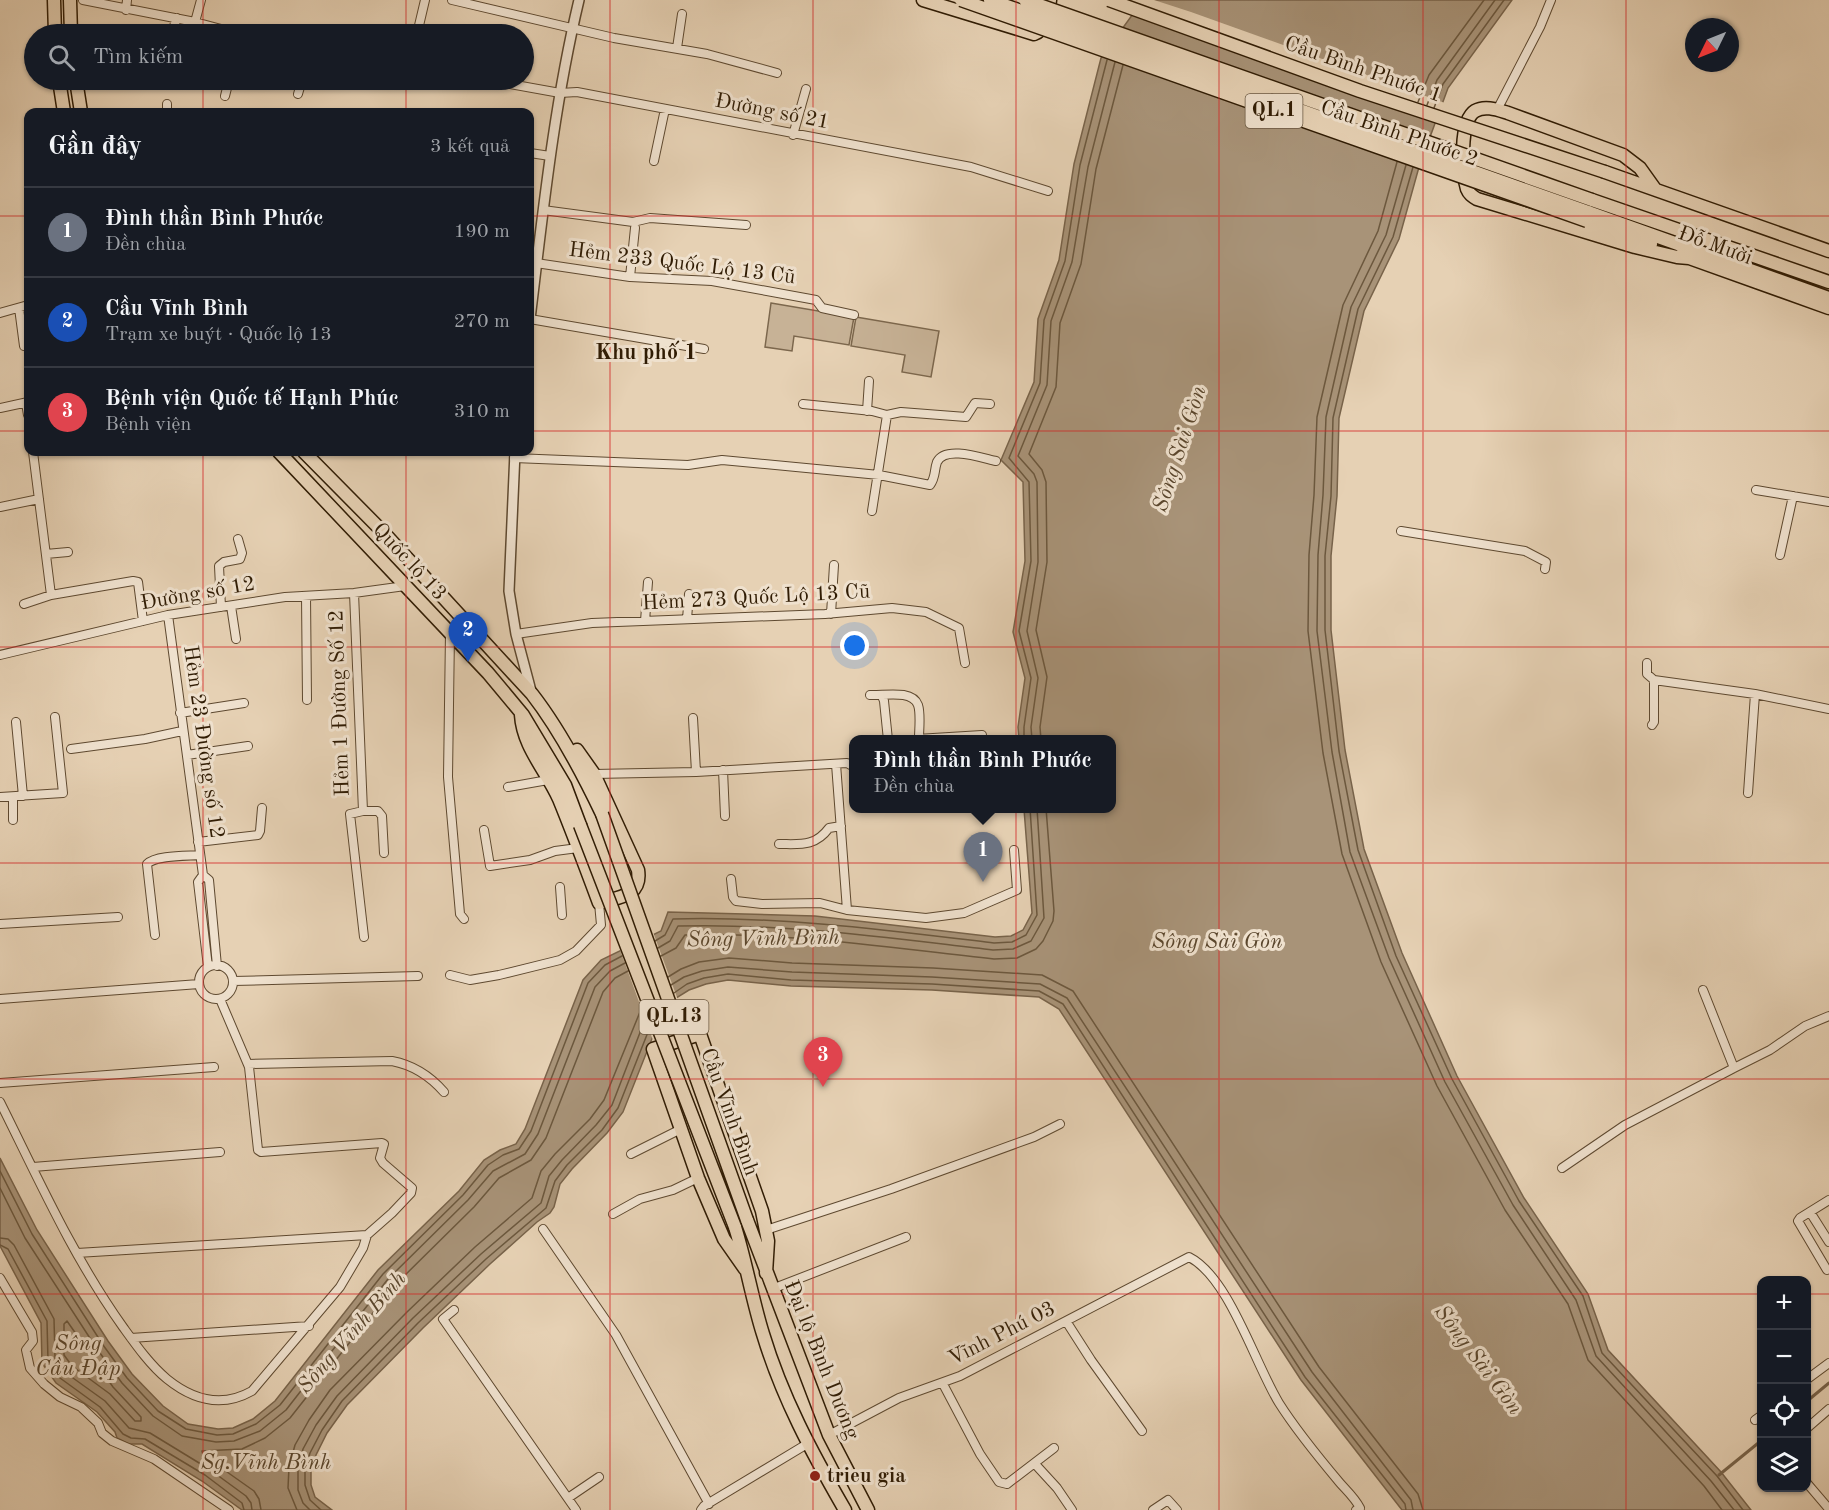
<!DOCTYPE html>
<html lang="vi">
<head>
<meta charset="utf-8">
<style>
  :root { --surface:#171b24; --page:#242831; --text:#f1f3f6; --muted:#9ea1a6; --line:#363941; --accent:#c59692 }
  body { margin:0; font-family:"Old Standard TT",serif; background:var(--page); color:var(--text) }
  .controls { position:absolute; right:18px; bottom:18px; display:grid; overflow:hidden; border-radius:12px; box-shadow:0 2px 4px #0004 }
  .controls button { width:54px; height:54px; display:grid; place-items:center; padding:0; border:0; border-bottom:2px solid var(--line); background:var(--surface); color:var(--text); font:30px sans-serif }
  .compass { position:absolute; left:1685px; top:18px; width:54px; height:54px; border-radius:50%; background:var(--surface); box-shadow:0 2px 4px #0004; rotate:227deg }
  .you { position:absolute; left:855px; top:646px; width:21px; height:21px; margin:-15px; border:4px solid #fff; border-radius:50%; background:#1a73e8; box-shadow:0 0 0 9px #1a73e833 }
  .badge { display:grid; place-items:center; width:39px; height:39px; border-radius:50%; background:var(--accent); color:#fff; font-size:20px; font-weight:700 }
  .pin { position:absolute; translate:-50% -50px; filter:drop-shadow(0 2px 3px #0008) }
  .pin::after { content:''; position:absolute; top:32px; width:21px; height:18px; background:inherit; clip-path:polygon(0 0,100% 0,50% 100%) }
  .popup { position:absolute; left:849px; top:735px; width:267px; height:78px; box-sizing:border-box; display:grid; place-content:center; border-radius:12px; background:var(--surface); filter:drop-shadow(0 2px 4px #0005); font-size:20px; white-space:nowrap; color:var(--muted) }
  .popup b { font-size:22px; color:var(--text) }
  .popup::after { content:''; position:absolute; left:50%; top:100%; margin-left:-12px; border:12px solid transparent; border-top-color:var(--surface) }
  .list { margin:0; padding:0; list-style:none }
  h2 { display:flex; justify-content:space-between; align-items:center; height:78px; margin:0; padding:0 24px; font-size:26px }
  h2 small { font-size:20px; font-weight:400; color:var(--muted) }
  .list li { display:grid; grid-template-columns:39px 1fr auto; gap:18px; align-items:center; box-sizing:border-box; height:90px; padding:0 24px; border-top:2px solid var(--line) }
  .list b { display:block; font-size:22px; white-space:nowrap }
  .list p { margin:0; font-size:20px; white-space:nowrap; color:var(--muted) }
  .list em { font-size:20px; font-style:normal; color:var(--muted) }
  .icon { flex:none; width:33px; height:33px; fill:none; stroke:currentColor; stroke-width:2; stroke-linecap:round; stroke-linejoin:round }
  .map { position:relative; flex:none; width:1829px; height:1510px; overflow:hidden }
  .search { position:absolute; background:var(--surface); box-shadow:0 2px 4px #0004; left:24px; top:24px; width:510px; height:66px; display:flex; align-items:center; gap:15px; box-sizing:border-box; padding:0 21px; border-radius:33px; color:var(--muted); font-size:22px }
  .panel { position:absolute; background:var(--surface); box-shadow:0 2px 4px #0004; left:24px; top:108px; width:510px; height:348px; border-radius:12px }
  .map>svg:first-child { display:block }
</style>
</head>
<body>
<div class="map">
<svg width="1829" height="1510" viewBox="0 0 1829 1510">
  <rect width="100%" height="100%" fill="#e6d1b4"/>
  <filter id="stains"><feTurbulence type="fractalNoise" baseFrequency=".00333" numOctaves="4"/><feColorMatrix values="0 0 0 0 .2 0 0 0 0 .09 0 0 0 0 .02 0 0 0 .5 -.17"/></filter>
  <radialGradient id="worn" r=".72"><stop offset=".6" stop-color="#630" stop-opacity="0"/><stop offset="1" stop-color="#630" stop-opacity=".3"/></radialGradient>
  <path fill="#c7b296" stroke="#7c674d" stroke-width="1.5" d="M 771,303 L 854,317 L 849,345 L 794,336 L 792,351 L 765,347 Z
    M 856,317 L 939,331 L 931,377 L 902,372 L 905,355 L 851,346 Z"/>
  <path fill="#a89378" stroke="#78634a" stroke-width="1.5" d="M 1143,0 L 1512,0 L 1448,88 L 1419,167 L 1399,239 L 1364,311 L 1339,418 L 1337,496 L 1331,556 L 1331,630 L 1345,750 L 1364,849 L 1402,953 L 1457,1076 L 1524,1198 L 1588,1294 L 1608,1350 L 1721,1472 L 1751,1510 L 1402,1510 L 1301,1380 L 1059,1009 L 1039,997 L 932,990 L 791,986 L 728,980 L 706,984 L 689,990 L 676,998 L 657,1026 L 623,1112 L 607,1133 L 572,1169 L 560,1184 L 554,1207 L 550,1213 L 537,1222 L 490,1264 L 423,1328 L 347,1405 L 327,1433 L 316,1455 L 311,1471 L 311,1485 L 315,1497 L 332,1510 L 242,1510 L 202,1481 L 142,1444 L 129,1444 L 117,1438 L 115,1432 L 97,1412 L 56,1383 L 42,1363 L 41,1323 L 0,1246 L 0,1158 L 37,1230 L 108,1341 L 132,1374 L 163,1406 L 188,1424 L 218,1429 L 233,1428 L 253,1419 L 275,1401 L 378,1270 L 459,1191 L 484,1160 L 500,1150 L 516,1144 L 525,1129 L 583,980 L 601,960 L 661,931 L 668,912 L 815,916 L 995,937 L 1011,936 L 1023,930 L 1032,913 L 1024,809 L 1112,808 L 1112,740 L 1019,739 L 1018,727 L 1025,678 L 1013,632 L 1025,561 L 1023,482 L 1001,460 L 1034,382 L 1038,319 L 1059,260 L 1074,164 L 1101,58 Z"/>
  <path fill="#e6d1b4" d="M 1139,0 L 1154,0 L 1191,12 L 1445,103 L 1440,117 L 1133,8 Z
    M 653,932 L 678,1000 L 668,1012 L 654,1043 L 619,947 Z"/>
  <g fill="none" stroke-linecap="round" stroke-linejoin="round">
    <path stroke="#6c583e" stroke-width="1.5" d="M 1418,102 L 1429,75 L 1484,0
      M 1427,105 L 1437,80 L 1495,0
      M 1434,108 L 1443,84 L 1504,0
      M 1397,162 L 1378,231 L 1343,305 L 1317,417 L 1314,495 L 1309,555 L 1308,631 L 1323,753 L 1342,854 L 1381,962 L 1437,1086 L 1505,1210 L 1568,1304 L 1588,1360 L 1704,1486 L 1722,1510
      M 1406,165 L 1386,235 L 1351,307 L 1326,417 L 1323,495 L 1318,555 L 1317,631 L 1332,752 L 1350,852 L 1389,958 L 1445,1082 L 1513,1205 L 1576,1300 L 1596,1356 L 1711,1481 L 1734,1510
      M 1413,167 L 1393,237 L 1358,309 L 1333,418 L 1331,496 L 1325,556 L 1325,630 L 1339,751 L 1358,850 L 1396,956 L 1452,1079 L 1519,1201 L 1583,1296 L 1602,1353 L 1717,1476 L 1743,1510
      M 1024,740 L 1024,727 L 1031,678 L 1019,631 L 1031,561 L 1029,482 L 1009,458 L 1040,383 L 1044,320 L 1065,261 L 1080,165 L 1107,60
      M 1032,740 L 1031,727 L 1038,678 L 1027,631 L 1038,562 L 1037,482 L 1034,474 L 1018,456 L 1047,385 L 1051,321 L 1072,262 L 1088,167 L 1115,62
      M 1041,740 L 1040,727 L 1047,677 L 1036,630 L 1047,562 L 1046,482 L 1042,470 L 1029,454 L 1056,387 L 1060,323 L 1081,264 L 1096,169 L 1123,65
      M 655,941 L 665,935 L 673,919 C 781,916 887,930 994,943 L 1012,942 L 1026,935 L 1037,915 L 1030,808
      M 658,948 L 670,941 L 678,926 C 784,923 888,938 993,950 L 1013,949 L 1031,941 L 1044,918 L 1037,808
      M 661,956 L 676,948 L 685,935 C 790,932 890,948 994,959 L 1017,958 L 1036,949 L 1043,941 L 1053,921 L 1054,911 L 1046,808
      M 668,977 L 681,969 L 699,962 L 729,958 L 792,963 L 933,968 L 1042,975 L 1073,991 L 1319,1367 L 1418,1494 L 1423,1510
      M 671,985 L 684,977 L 702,971 L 728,967 L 792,972 L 932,977 L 1040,984 L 1067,998 L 1312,1372 L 1411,1500 L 1413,1510
      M 674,993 L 687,984 L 704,978 L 728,974 L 791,980 L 932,984 L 1039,991 L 1063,1004 L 1305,1377 L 1405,1504 L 1406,1510
      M 0,1171 L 32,1234 L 103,1345 L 127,1378 L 158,1411 L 186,1429 L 217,1435 L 233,1434 L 256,1424 L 280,1405 L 383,1274 L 463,1195 L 488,1165 L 503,1155 L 519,1149 L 531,1131 L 588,983 L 605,965 L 622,956
      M 0,1188 L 25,1238 L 97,1349 L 122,1383 L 153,1416 L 182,1436 L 216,1442 L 234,1441 L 260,1431 L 286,1410 L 388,1279 L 468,1200 L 493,1171 L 525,1154 L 538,1134 L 595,987 L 610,971 L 625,963
      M 0,1238 L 8,1239 L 14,1245 L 54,1319 L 55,1358 L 66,1373 L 105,1401 L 129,1428 L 150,1433 L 209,1469 L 246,1496 L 251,1503 L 252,1510
      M 0,1245 L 8,1249 L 47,1321 L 48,1361 L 60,1378 L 100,1407 L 123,1434 L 131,1438 L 145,1439 L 205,1475 L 242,1503 L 244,1510
      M 67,1321 L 113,1387 L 141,1417 L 141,1421 L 135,1421 L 110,1394 L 72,1366 L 64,1355 L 64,1324 Z
      M 261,1510 L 259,1499 L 254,1491 L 203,1455 L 202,1451 L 242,1449 L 265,1438 L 290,1418 L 395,1285 L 474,1207 L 499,1178 L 531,1160 L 546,1138 L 603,992 L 615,978 L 628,971
      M 297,1510 L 288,1488 L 289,1467 L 295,1445 L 309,1420 L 330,1390 L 407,1312 L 475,1247 L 532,1198 L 541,1171 L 555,1154 L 590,1119 L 604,1100 L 642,1007
      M 310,1510 L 303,1503 L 298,1490 L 298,1470 L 303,1449 L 316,1425 L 337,1396 L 413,1318 L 481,1254 L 541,1203 L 549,1176 L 562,1160 L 596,1125 L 612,1105 L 646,1017
      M 321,1510 L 310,1500 L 305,1485 L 305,1470 L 310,1453 L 322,1430 L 342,1401 L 418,1323 L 486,1259 L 546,1208 L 555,1181 L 567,1165 L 602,1130 L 618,1108 L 650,1027"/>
    <path stroke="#78634a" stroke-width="3" d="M 1806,1402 L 1829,1383
      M 1719,1475 L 1762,1440"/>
    <g stroke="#5e4930" stroke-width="10">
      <path id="minor" d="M 83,0 L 195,22 L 240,34
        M 452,0 L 614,38 L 707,54 L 777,73
        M 126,10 L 127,0
        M 195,22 L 201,0
        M 171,34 L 177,18
        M 417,34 L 425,0
        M 677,48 L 682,14
        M 488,80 L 560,93 L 577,92 L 971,167 L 1048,191
        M 298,94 L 302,80
        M 225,96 L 229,80
        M 1497,110 L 1540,27 L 1551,0
        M 167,112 L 167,104
        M 793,135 L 806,89
        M 530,153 L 550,156
        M 654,161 L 665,109
        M 543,210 L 633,222 L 650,218 L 746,225
        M 536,263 L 630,277 L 712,281 L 816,300 L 822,308 L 854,315
        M 630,277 L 635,228
        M 19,308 L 24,346
        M 0,313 L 28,305
        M 530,319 L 704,349
        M 26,403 L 28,415
        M 803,404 L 872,411 L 887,415 L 901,412 L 966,417 L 975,403 L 990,404
        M 0,408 L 28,402
        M 867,411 L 869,381
        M 33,452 L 51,595
        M 514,458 L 688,465 L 722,460 L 879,475 L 930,485 C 936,477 934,470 937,462 C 945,445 982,458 996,461
        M 1756,490 L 1829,502
        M 0,507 L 39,499
        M 872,511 L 887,415
        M 1401,531 L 1525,551 L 1546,562 L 1545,569
        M 46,554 L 68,552
        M 1780,555 L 1793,496
        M 354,593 L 363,811
        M 306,596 L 307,700
        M 24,604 L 51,595 L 133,581 L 138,582 L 143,621
        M 231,606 L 236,639
        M 221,607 L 219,566 L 224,562 L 240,559 L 242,553 L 238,539
        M 831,614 L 834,565
        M 168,615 L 203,875
        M 687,619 L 689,594
        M 645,621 L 648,582
        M 450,633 L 448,777 L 460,914 L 464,919
        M 516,634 L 592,623 L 825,614 L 892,608 L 926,612 L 959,628 L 965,663
        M 0,655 L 168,615 L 285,597 L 354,593 L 405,586
        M 1647,663 L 1647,674 L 1654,680
        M 870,695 C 883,696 912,689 918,705 C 921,714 919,729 919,738
        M 882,696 L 884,701 L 888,740
        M 180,713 L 244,703
        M 693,718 L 696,772
        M 16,722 L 23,796
        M 1652,725 L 1654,722 L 1654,680 L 1755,694 L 1829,709
        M 917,739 L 982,735
        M 71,749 L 145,739 L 182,731
        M 187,755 L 248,746
        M 836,764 L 847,910
        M 723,770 L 725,816
        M 594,774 L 696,772 L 847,763 L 854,767
        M 508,787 L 548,780
        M 1748,793 L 1755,694
        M 0,797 L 63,793 L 55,717
        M 13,797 L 13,820
        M 484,830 L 490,866 L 530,860 L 555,851 L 578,848
        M 198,842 L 258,835 L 260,831 L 262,808
        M 779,844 C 800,844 815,847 829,828 L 841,826
        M 203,875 L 209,880 L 217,966
        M 203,875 L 198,882 L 208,967
        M 731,879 L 733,897 L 736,901 L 762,904 L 820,903 L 847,910 L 926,918 L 964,913 L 1017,890 L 1014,850
        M 560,887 L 562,915
        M 0,924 L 118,917
        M 155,935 L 147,864 C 156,855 186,856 200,855
        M 364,937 L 350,814 L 363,811 L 378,811 L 382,816 L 384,853
        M199 982a17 17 0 1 1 34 0a17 17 0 1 1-34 0Z
        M 450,975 L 470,980 L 499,975 L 560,960 L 576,951 L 601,925 L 599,903
        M 233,981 L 418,976
        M 1703,990 L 1734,1068 L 1770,1050 L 1805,1026 L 1829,1016
        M 0,999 L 199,984
        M 248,1064 L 392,1061 C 413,1065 430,1076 444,1092
        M 0,1083 L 214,1067
        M 0,1102 C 38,1178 73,1257 123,1327 C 136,1345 150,1365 167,1379 C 193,1400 222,1408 252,1391 L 340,1287 L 363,1248 L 367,1235 L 392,1213 L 411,1193 L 412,1188 L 383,1163 L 380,1158 L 384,1144 L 382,1143 L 261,1152 L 258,1150 L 249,1067 L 220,999
        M 631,1154 L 681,1129
        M 33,1167 L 220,1152
        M 1562,1168 L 1625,1125 L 1734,1068
        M 1810,1212 L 1829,1242
        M 613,1214 L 640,1199 L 673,1190 L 698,1178
        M 543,1229 L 616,1335 L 709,1504
        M 766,1230 L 891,1189 L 1034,1137 L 1060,1124
        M 77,1253 L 367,1235
        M 1827,1270 L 1798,1221 L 1800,1218 L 1829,1200
        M 0,1278 L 32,1332 L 33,1341 L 26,1350 L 30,1368 L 44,1384 L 60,1397 L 81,1407 L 98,1423 L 102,1433 L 112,1441 L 154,1459 L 229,1510
        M 772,1289 L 906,1237
        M 454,1310 L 443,1319 L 576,1510
        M 1066,1321 L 1091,1360 L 1142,1431
        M 131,1338 L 309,1326
        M 1806,1380 L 1829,1363
        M 943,1384 L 980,1454 L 999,1482 L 1007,1484 L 1054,1448
        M 1755,1420 L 1762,1415
        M 1806,1429 L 1829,1409
        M 829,1435 L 899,1398 L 960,1376 L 1189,1257 C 1229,1277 1255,1364 1279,1403 C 1296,1430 1319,1458 1340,1483 C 1347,1491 1355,1498 1360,1508 L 1356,1510
        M 1035,1464 L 1057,1488 L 1072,1510
        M 1806,1482 L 1829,1509
        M 568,1498 L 599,1477
        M 701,1510 L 704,1506 L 807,1444
        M 1153,1510 L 1168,1500 L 1177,1510"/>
    </g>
    <g stroke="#5e4930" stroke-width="12">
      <path id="tertiary" d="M 530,319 C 543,212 554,105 579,0
        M 515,452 L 509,591 L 516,634 L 531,691"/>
    </g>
    <g stroke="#301c04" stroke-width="15">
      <path id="trunk" d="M 54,0 L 55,34
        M 70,0 L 71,34
        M 923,0 L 1034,34 C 1048,29 1048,13 1050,0
        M 59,80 L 64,112
        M 76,80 L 81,112
        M 1605,172 L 1829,251
        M 1655,189 L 1640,168 L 1623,155 L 1508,113 C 1498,110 1485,105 1475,111 C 1459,121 1462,172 1467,189 C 1469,194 1472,196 1477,199 L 1635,247 L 1677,257 L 1689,258
        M 1592,200 L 1829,282
        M 1588,212 L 1829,298
        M 1587,221 L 1651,244
        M 1681,255 L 1829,308
        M 279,452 L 488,673 L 523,715 L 565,785 L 580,825
        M 304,452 L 385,534 L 532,694 C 560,730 582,772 602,814
        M 521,715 C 523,747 546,770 559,799 C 573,833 586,868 599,903 C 620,897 642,896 638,870 L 594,774 L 577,750
        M 747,1220 L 829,1435 L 868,1510
        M 735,1227 C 746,1262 752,1299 763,1334 C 782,1397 812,1453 845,1510
        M 745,1269 L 724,1239 L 698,1178 L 653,1049 L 700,1034 L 762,1211 L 768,1241 L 766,1273"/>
    </g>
    <use href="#minor" stroke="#efe1ce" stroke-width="8"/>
    <use href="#tertiary" stroke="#efe1ce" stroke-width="9"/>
    <use href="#trunk" stroke="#e6d1b4" stroke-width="12"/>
    <g stroke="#301c04" stroke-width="15" stroke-linecap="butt">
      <path id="trunk-bridge" d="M 961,0 L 1587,221
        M 990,0 L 1588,212
        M 1025,0 L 1592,200
        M 1109,0 L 1360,91 L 1605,172
        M 602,814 L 747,1220
        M 580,825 L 735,1227"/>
    </g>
    <use href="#trunk-bridge" stroke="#e6d1b4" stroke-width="12"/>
  </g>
  <path fill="none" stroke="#d62828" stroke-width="1.5" stroke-opacity="0.55" d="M 203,0 L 203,34M 406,0 L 406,34M 610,0 L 610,1510M 813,0 L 813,1510M 1016,0 L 1016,1510M 1219,0 L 1219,1510M 1423,0 L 1423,1510M 1626,0 L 1626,1510M 203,80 L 203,112M 406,80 L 406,112M 0,216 L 28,216M 530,216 L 1829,216M 0,431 L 28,431M 530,431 L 1829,431M 203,452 L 203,1510M 406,452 L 406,1510M 0,647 L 1829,647M 0,863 L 1829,863M 0,1079 L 1829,1079M 0,1294 L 1762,1294M 1806,1294 L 1829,1294"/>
  <circle fill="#8f2418" stroke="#efe1ce" stroke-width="2" cx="815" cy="1476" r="6"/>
  <g text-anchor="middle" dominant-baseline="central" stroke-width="6" stroke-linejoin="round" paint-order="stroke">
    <g fill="#efe1ce" stroke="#695741" stroke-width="1.5">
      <rect x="1245.5" y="94" width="57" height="34" rx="4.5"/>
      <rect x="639.5" y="1000" width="69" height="34" rx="4.5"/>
    </g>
    <g font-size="20" font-weight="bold" fill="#301c04">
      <text x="1274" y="111">QL.1</text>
      <text x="674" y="1017">QL.13</text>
    </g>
    <g font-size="21" fill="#301c04" stroke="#efe1ce">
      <text transform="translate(1363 70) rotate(19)">Cầu Bình Phước 1</text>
      <text transform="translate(772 112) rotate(11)">Đường số 21</text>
      <text transform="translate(1399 134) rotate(19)">Cầu Bình Phước 2</text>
      <text transform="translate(1715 246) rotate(20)">Đỗ Mười</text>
      <text transform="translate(682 264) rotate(7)">Hẻm 233 Quốc Lộ 13 Cũ</text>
      <text transform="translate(409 562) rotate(47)">Quốc lộ 13</text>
      <text transform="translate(198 594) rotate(-10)">Đường số 12</text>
      <text transform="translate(756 598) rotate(-3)">Hẻm 273 Quốc Lộ 13 Cũ</text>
      <text transform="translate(340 703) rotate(-92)">Hẻm 1 Đường Số 12</text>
      <text transform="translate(203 742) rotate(82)">Hẻm 23 Đường số 12</text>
      <text transform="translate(729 1112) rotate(70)">Cầu Vĩnh Bình</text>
      <text transform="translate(1002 1334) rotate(-27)">Vĩnh Phú 03</text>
      <text transform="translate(821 1360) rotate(68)">Đại lộ Bình Dương</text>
    </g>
    <g font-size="21" font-weight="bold" fill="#301c04" stroke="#efe1ce" text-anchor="start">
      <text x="827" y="1476">trieu gia</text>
    </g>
    <g font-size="22" font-weight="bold" fill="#301c04" stroke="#efe1ce">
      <text x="646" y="353">Khu phố 1</text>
    </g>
    <g font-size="22" font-style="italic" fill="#5a462d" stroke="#efe1ce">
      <text transform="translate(1180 449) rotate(-72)">Sông Sài Gòn</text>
      <text transform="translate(763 939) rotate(-1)">Sông Vĩnh Bình</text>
      <text x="1217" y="942">Sông Sài Gòn</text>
      <text transform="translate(352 1333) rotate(-49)">Sông Vĩnh Bình</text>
      <text x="78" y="1344">Sông<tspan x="78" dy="25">Cầu Đập</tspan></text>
      <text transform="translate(1478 1360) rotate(53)">Sông Sài Gòn</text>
      <text x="266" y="1463">Sg.Vĩnh Bình</text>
    </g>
  </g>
  <rect width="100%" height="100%" filter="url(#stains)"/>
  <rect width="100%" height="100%" fill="url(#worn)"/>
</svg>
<div class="controls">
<button>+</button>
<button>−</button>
<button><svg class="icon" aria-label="locate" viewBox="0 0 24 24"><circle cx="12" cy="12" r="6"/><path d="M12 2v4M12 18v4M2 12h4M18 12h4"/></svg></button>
<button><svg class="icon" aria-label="layers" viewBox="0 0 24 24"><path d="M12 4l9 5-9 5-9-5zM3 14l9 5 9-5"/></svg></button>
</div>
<svg class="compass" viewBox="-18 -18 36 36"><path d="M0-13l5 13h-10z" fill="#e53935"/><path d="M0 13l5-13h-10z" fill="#9ea1a6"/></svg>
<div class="you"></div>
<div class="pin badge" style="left:983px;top:882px;background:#6b7280">1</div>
<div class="popup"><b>Đình thần Bình Phước</b>Đền chùa</div>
<div class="pin badge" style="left:468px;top:662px;background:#1a4fb4">2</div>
<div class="pin badge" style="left:823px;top:1087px;background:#e0444e">3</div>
<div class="search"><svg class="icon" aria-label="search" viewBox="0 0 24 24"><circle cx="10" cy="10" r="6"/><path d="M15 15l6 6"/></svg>Tìm kiếm</div>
<section class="panel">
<h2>Gần đây<small>3 kết quả</small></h2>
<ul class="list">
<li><span class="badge" style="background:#6b7280">1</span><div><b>Đình thần Bình Phước</b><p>Đền chùa</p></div><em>190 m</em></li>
<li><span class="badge" style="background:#1a4fb4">2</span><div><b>Cầu Vĩnh Bình</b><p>Trạm xe buýt · Quốc lộ 13</p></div><em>270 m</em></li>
<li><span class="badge" style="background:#e0444e">3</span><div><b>Bệnh viện Quốc tế Hạnh Phúc</b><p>Bệnh viện</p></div><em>310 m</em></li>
</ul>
</section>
</div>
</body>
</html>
